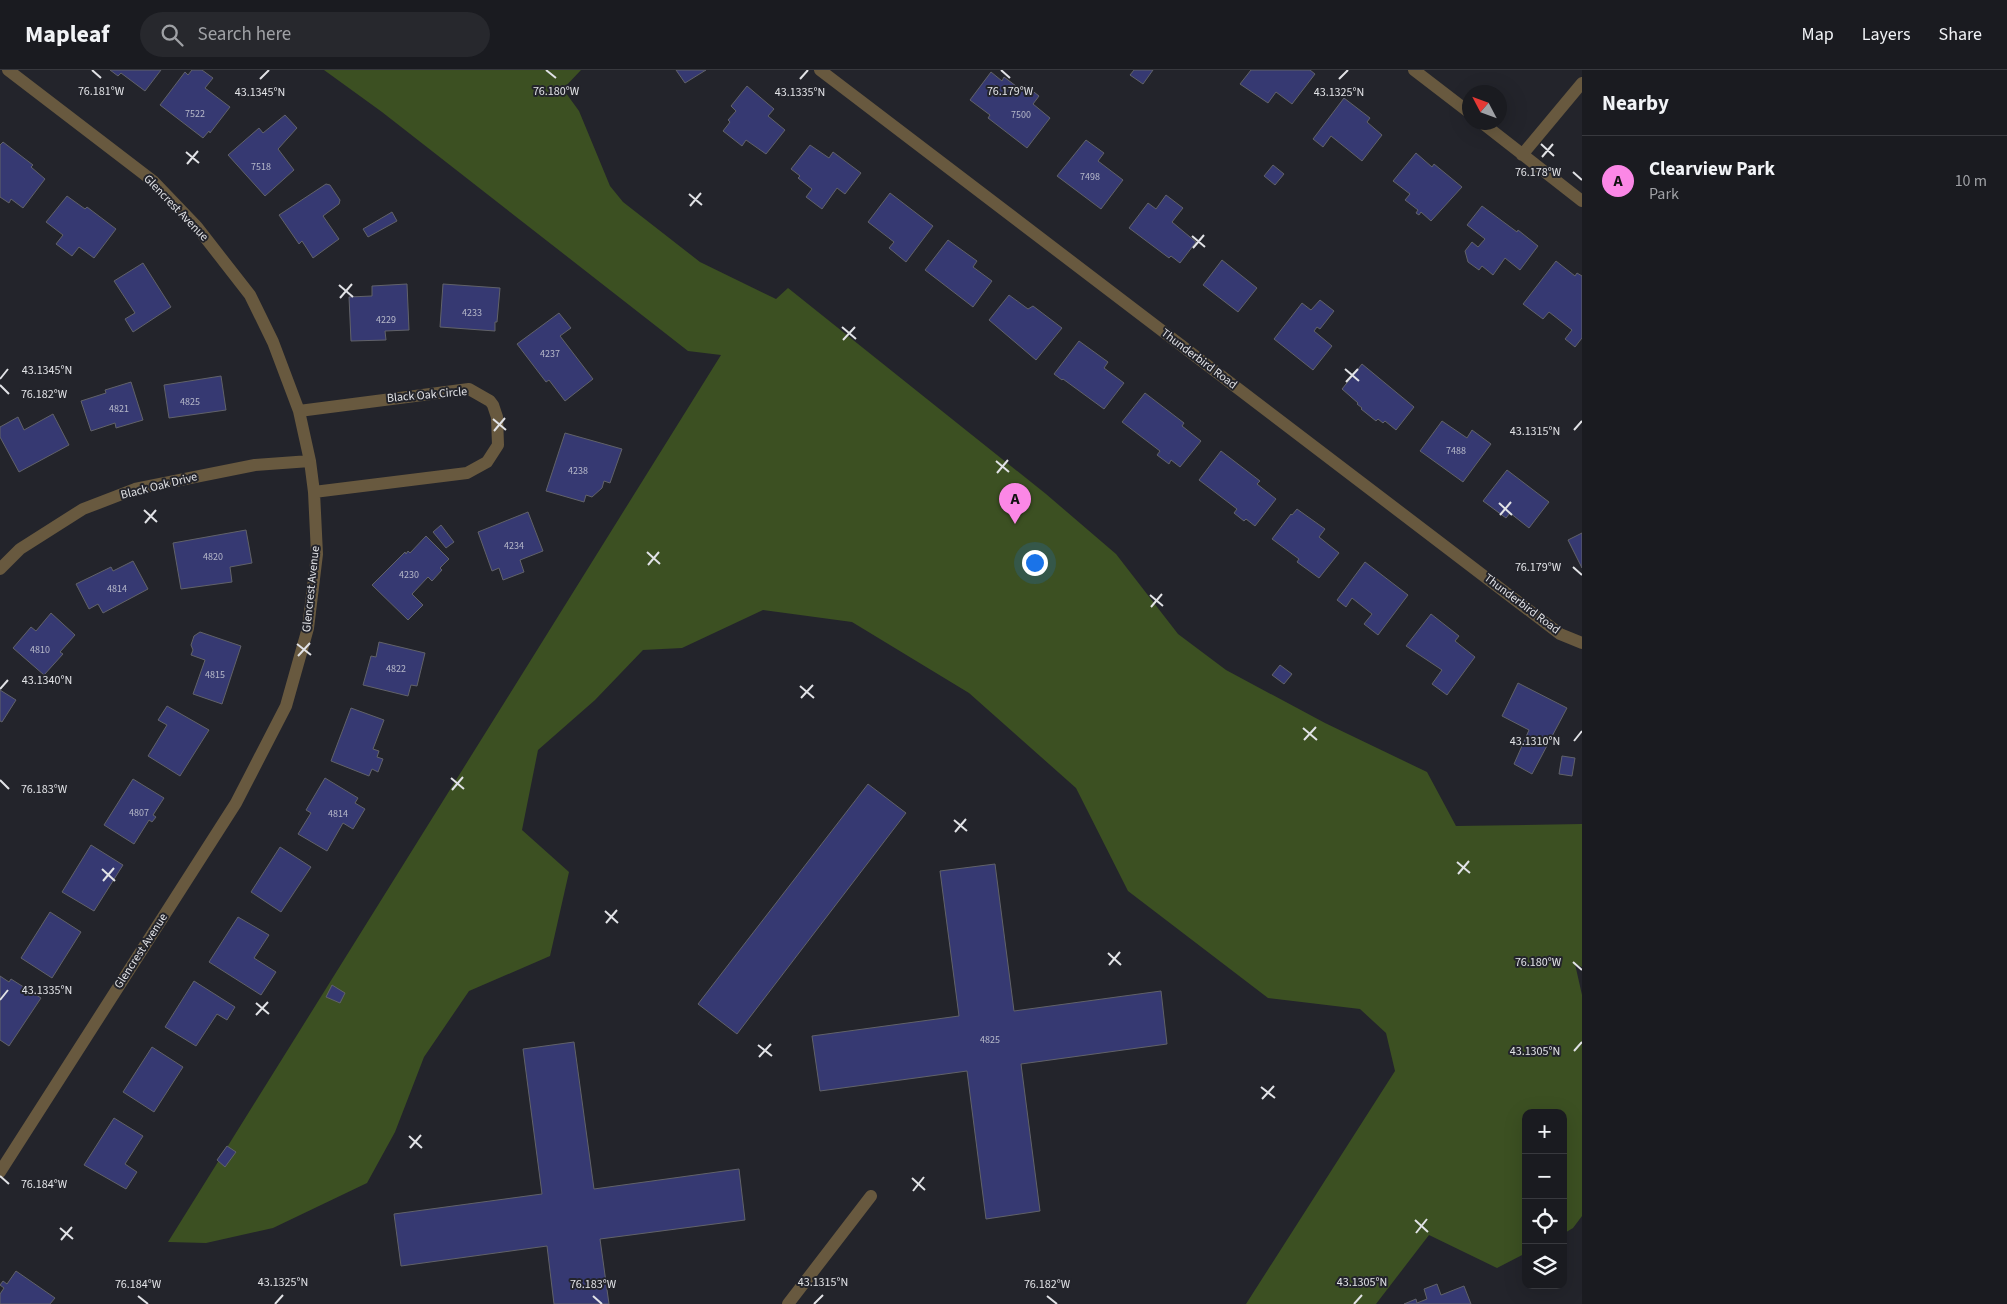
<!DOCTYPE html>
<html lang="en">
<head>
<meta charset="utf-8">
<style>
  :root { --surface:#1a1b20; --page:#27282d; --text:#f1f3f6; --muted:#9fa1a5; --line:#38393e; --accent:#fb87e6 }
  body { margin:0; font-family:"Source Sans 3",sans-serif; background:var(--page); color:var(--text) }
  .controls { position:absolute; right:15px; bottom:15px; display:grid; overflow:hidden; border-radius:10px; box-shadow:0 5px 20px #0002 }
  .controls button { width:45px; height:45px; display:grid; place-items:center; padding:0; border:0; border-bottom:1px solid var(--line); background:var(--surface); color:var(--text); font:25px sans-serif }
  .compass { position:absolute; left:1462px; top:15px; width:45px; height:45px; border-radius:50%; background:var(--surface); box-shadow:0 5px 20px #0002; rotate:311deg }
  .you { position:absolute; left:1034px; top:492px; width:18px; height:18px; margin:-12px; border:4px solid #fff; border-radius:50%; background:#1a73e8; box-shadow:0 0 0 8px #1a73e833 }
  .badge { display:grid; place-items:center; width:32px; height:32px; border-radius:50%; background:var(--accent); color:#111; font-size:16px; font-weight:700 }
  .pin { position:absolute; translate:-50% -41px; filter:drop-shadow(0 1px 2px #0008) }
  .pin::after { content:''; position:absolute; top:26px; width:18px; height:15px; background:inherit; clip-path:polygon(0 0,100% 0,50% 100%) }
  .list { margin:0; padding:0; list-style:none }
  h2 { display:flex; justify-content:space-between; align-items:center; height:65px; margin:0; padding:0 20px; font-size:21px }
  h2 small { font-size:16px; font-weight:400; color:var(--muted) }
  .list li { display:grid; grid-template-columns:32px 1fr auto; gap:15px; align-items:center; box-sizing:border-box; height:90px; padding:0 20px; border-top:1px solid var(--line) }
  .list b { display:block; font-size:19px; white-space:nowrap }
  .list p { margin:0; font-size:16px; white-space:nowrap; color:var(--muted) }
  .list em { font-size:16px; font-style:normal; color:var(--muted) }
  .icon { flex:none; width:28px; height:28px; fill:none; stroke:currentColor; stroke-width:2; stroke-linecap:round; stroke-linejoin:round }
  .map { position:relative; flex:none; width:1582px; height:1234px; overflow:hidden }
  header { display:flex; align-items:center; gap:30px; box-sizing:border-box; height:70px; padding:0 25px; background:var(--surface); border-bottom:1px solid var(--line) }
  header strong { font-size:24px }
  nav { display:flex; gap:28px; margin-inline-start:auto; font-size:18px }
  .search { width:350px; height:45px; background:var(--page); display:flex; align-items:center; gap:12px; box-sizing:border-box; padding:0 18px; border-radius:28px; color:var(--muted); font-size:19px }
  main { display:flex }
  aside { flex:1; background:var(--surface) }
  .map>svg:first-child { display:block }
</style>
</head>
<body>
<header>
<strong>Mapleaf</strong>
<div class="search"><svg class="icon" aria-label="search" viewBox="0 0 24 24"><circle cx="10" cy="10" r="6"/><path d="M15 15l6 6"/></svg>Search here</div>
<nav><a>Map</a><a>Layers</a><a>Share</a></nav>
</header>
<main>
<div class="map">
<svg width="1582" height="1234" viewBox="0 0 1582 1234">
  <rect width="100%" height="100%" fill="#23242b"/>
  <path fill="#3c5022" d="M 324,0 L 581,0 L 563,19 L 579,41 L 610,116 L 623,132 L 700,192 L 776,229 L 788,218 L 1046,424 L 1116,484 L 1178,564 L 1226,600 L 1325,653 L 1427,702 L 1456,756 L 1582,754 L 1582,897 L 1575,894 L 1582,925 L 1582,1146 L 1573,1158 L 1563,1164 L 1563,1043 L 1526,1043 L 1526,1183 L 1497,1198 L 1429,1165 L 1376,1234 L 1246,1234 L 1395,1001 L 1386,963 L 1360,939 L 1268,928 L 1128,821 L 1076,718 L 969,623 L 852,552 L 763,540 L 682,578 L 643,580 L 595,630 L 538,680 L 522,760 L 569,802 L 550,886 L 469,921 L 424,987 L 395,1062 L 367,1113 L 273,1158 L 206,1173 L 168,1172 L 721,285 L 688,281 L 382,42 Z"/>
  <path fill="#363972" stroke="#616269" d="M 110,0 L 161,0 L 145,21 L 121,3 L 118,6 Z
    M 192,0 L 202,0 L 213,8 L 205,18 L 230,37 L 210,63 L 209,61 L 203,68 L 160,35 L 185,2 L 188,5 Z
    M 676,0 L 706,0 L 685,13 Z
    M 1134,0 L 1153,0 L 1143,14 L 1130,5 Z
    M 1251,0 L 1310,0 L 1315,4 L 1292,34 L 1276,22 L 1268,33 L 1240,14 Z
    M 991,2 L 1002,11 L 1004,7 L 1016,16 L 1011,21 L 1017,26 L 1025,15 L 1039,26 L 1033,34 L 1050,48 L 1027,78 L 988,48 L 990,45 L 970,30 Z
    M 747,16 L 774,39 L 768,46 L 785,60 L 766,84 L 746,70 L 742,76 L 723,61 L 730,52 L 728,50 L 736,41 L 731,36 Z
    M 1344,28 L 1370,48 L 1367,52 L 1382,65 L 1362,91 L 1331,66 L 1323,77 L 1313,69 Z
    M 285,45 L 297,58 L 278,79 L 294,100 L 265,126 L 228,85 L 259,58 L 263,63 Z
    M 1086,70 L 1104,83 L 1098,91 L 1123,110 L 1101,139 L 1057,106 Z
    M 3,72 L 33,95 L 31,97 L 45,109 L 23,138 L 11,129 L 9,133 L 0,127 L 0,75 Z
    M 810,75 L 829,88 L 833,82 L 861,103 L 845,124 L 837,118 L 822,139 L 806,127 L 812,119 L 798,108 L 800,106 L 791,99 Z
    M 1416,83 L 1432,97 L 1434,94 L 1462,117 L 1431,151 L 1421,142 L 1419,145 L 1416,143 L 1418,140 L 1405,130 L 1410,124 L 1393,111 Z
    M 1273,95 L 1284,104 L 1275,115 L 1264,106 Z
    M 326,114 L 330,115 L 340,130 L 339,134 L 323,146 L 339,169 L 313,188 L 302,171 L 299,174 L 279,145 Z
    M 890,123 L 933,156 L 906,192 L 889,178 L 894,172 L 868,152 Z
    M 1166,125 L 1183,138 L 1172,152 L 1196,172 L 1180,193 L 1171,186 L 1169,188 L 1129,158 L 1148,133 L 1156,139 Z
    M 67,126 L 85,139 L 87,137 L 116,159 L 94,188 L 79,177 L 72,186 L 56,174 L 63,165 L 46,152 Z
    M 1482,136 L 1517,162 L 1518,160 L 1538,176 L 1520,200 L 1505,188 L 1493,205 L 1482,196 L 1479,200 L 1468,192 L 1465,181 L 1472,172 L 1478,177 L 1485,169 L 1467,155 Z
    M 392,142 L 397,151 L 368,167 L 363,159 Z
    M 948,170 L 977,191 L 973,197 L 992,211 L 973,237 L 925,200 Z
    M 1222,190 L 1257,218 L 1238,242 L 1203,215 Z
    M 1556,191 L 1575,206 L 1577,203 L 1582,206 L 1582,268 L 1575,277 L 1565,269 L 1572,260 L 1549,242 L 1543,249 L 1523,234 Z
    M 143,193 L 171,237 L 133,262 L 125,249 L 135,243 L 114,211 Z
    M 407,214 L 409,260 L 385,261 L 386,270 L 351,271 L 349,227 L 372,226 L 372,216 Z
    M 443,214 L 500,218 L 497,252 L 495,252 L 495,261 L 440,257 Z
    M 1009,225 L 1028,239 L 1033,236 L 1062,258 L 1036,290 L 989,250 Z
    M 1320,230 L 1334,241 L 1320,259 L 1317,257 L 1314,261 L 1332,276 L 1313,300 L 1274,269 L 1302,233 L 1311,240 Z
    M 559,243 L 571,258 L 560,266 L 593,309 L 565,331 L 549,310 L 546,312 L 517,274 Z
    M 1079,271 L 1108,292 L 1104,298 L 1124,313 L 1104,339 L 1063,309 L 1062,310 L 1054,304 Z
    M 1362,294 L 1414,337 L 1396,360 L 1385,351 L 1383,353 L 1378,349 L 1376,351 L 1361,339 L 1362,338 L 1357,334 L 1358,333 L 1342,319 Z
    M 221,306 L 226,340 L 169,348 L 164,315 Z
    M 131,312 L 143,350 L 116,358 L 115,353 L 91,361 L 81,331 L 106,323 L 105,320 Z
    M 1145,323 L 1184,353 L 1182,356 L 1201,371 L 1180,397 L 1171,390 L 1169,394 L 1157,385 L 1160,381 L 1122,352 Z
    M 53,344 L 69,375 L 19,402 L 0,367 L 0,357 L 18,347 L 24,360 Z
    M 1442,351 L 1467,368 L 1472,360 L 1491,374 L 1463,412 L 1420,381 Z
    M 565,363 L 622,379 L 610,413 L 604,411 L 602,418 L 592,427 L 586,425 L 584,432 L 546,421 Z
    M 1221,381 L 1260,411 L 1257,414 L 1276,429 L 1255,456 L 1246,449 L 1244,451 L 1234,443 L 1237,439 L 1199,410 Z
    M 1507,400 L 1549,432 L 1529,458 L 1510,443 L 1506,448 L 1483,431 Z
    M 1297,439 L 1325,459 L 1319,467 L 1339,483 L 1319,508 L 1297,492 L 1299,489 L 1272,469 L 1291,444 L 1292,445 Z
    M 528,442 L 543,481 L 520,490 L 524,502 L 503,510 L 499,498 L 492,501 L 478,462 Z
    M 441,455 L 454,472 L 446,478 L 433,462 Z
    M 246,460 L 252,493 L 230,497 L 232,512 L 181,519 L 173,473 Z
    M 1582,463 L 1582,498 L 1568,470 Z
    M 426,466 L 449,489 L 440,498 L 442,500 L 432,511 L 428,507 L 412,524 L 423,535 L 408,550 L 372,515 L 405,482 L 406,484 L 408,481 L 410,483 Z
    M 133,491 L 148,519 L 103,543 L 98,534 L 89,539 L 76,514 L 111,497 L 113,501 Z
    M 1365,492 L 1408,525 L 1378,565 L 1364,554 L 1372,544 L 1352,528 L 1346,537 L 1337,530 Z
    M 51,543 L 75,565 L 60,582 L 63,584 L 44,605 L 13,578 L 31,557 L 36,561 Z
    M 1431,544 L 1459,566 L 1455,571 L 1475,587 L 1447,625 L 1432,614 L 1442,600 L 1406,576 Z
    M 200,562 L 241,576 L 222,634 L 193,624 L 205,590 L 191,585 L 193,580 L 191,575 L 194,566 Z
    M 379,572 L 425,583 L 417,616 L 411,615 L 408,626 L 363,615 L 371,586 L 376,587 Z
    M 1280,595 L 1292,604 L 1284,614 L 1272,605 Z
    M 1518,613 L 1567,638 L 1532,704 L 1514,694 L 1529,660 L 1502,646 Z
    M 0,620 L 16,630 L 2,652 L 0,651 Z
    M 167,636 L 209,660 L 180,706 L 148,686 L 167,655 L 158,650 Z
    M 351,638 L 384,650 L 373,679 L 379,681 L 377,687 L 383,689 L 378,702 L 372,699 L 369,706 L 331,691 Z
    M 1562,686 L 1575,688 L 1572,706 L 1559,704 Z
    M 325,708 L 358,728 L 355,733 L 365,739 L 353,759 L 343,753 L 327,781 L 298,764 L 311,743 L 306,740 Z
    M 133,709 L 164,728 L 153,745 L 156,747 L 152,752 L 149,750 L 134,774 L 104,755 Z
    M 868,714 L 906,743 L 737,964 L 698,934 Z
    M 91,775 L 123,795 L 94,841 L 62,822 Z
    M 280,777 L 311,797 L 281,842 L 251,822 Z
    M 995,794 L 1014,941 L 1161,921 L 1167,974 L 1021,994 L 1040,1141 L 986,1149 L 967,1001 L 820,1021 L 812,966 L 959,946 L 940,801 Z
    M 50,842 L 81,862 L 52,908 L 21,888 Z
    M 238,847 L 269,865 L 254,888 L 276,902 L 261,925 L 209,892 Z
    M 0,906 L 9,912 L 11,909 L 41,928 L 9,976 L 0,970 Z
    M 194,911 L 235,937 L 227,950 L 217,944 L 196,976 L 165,957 Z
    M 332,915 L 345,923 L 340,933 L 326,927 Z
    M 574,972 L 594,1119 L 739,1099 L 745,1150 L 600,1169 L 609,1234 L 554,1234 L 547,1176 L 401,1196 L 394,1144 L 542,1124 L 523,979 Z
    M 152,977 L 183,997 L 154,1042 L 123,1022 Z
    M 114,1048 L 143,1066 L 125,1094 L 137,1102 L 126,1119 L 84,1095 Z
    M 227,1076 L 236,1082 L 225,1097 L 217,1090 Z
    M 16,1201 L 55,1228 L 50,1234 L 0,1234 L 0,1224 L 4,1218 L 0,1215 L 3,1211 L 7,1214 Z
    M 1437,1214 L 1441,1225 L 1464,1216 L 1471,1234 L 1404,1234 L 1416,1229 L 1417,1233 L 1427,1229 L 1424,1219 Z"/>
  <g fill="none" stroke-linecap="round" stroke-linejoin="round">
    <path stroke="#68593f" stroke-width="12" d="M 820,0 L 1560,564 L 1582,573
      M 1414,0 L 1470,43
      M 1481,52 L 1582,131
      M 1522,85 L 1582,13
      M 299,341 L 469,319 L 490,331 L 493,335 L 497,347 L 498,375 L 487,392 L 467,403 L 314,422
      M 0,499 L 20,479 L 83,439 L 135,419 L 255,395 L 310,391
      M 0,1102 L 236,733 L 286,636 L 308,558 L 317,484 L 314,422 L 310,391 L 299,341 L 273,272 L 250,225 L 197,157 L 153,111 L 8,0
      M 788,1234 L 871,1126"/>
  </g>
  <path fill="none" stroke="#e1e2e6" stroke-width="2" d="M 92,0 L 101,8M 546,0 L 556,8M 1001,0 L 1010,8M 260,9 L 269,0M 800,9 L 808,0M 1339,9 L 1348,0M 1541,74 L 1554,86M 186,82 L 199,93M 1542,87 L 1553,74M 187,94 L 198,81M 1573,102 L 1582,110M 689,124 L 702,135M 690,136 L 701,123M 1192,166 L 1205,177M 1193,178 L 1204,165M 339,215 L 353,227M 340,228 L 352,214M 842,257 L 856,269M 843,270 L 855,257M 1345,299 L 1359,311M 0,309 L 8,299M 1346,312 L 1358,299M 0,315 L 9,324M 493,349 L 506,360M 1574,360 L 1582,351M 494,361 L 505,348M 996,391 L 1009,402M 997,403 L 1008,390M 1499,433 L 1512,445M 144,440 L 157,452M 1500,445 L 1511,432M 145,453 L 156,440M 647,482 L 660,494M 648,495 L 659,482M 1573,497 L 1582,505M 1150,525 L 1163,536M 1151,537 L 1162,524M 297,574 L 311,585M 298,586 L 310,573M 800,616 L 814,628M 0,619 L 8,610M 801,628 L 813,615M 1303,658 L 1317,670M 1304,670 L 1316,657M 1574,671 L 1582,661M 451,708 L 464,719M 0,710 L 9,719M 452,720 L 463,707M 954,750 L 967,761M 955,762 L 966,749M 1457,792 L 1470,803M 102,799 L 115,811M 1458,804 L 1469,791M 103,811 L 114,798M 605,841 L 618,853M 606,853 L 617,840M 1108,883 L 1121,895M 1573,892 L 1582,900M 1109,895 L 1120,882M 0,930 L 8,920M 256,933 L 269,944M 256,945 L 268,932M 758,975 L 772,986M 1574,981 L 1582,972M 759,987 L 771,974M 1261,1017 L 1275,1028M 1262,1029 L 1274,1016M 409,1066 L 422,1078M 410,1078 L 421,1065M 0,1106 L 9,1114M 912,1108 L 925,1120M 913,1121 L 924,1107M 1415,1150 L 1428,1162M 60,1158 L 73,1169M 1416,1163 L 1427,1149M 61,1170 L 72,1157M 138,1226 L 148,1234M 593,1226 L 602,1234M 1047,1226 L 1057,1234M 275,1234 L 283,1225M 814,1234 L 823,1225M 1354,1234 L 1362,1225"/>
  <g text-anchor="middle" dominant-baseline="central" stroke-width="4" stroke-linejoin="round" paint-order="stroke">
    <g font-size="10" fill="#b6b8c9">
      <text x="195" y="44">7522</text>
      <text x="1021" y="45">7500</text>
      <text x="261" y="97">7518</text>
      <text x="1090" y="107">7498</text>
      <text x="472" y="243">4233</text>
      <text x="386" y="250">4229</text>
      <text x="550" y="284">4237</text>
      <text x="190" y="332">4825</text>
      <text x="119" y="339">4821</text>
      <text x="1456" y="381">7488</text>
      <text x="578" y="401">4238</text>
      <text x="514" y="476">4234</text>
      <text x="213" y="487">4820</text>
      <text x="409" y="505">4230</text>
      <text x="117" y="519">4814</text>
      <text x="40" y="580">4810</text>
      <text x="396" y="599">4822</text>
      <text x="215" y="605">4815</text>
      <text x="139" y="743">4807</text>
      <text x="338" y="744">4814</text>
      <text x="990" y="970">4825</text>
    </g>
    <g font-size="12" fill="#e1e2e6" stroke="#23242b">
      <text transform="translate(176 138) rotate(46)">Glencrest Avenue</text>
      <text transform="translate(1199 289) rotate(37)">Thunderbird Road</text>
      <text transform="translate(427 325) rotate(-5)">Black Oak Circle</text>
      <text transform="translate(159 416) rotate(-14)">Black Oak Drive</text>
      <text transform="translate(311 519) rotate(-84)">Glencrest Avenue</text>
      <text transform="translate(1522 534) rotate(37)">Thunderbird Road</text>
      <text transform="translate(141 881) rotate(-57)">Glencrest Avenue</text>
    </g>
  </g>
  <g font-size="12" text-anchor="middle" fill="#e1e2e6" stroke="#23242b" stroke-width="4" stroke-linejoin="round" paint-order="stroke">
    <text x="101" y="25">76.181°W</text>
    <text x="556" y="25">76.180°W</text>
    <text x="1010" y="25">76.179°W</text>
    <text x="260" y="26">43.1345°N</text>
    <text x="800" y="26">43.1335°N</text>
    <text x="1339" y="26">43.1325°N</text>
    <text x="1538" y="106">76.178°W</text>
    <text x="47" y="304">43.1345°N</text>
    <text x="44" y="328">76.182°W</text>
    <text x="1535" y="365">43.1315°N</text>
    <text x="1538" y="501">76.179°W</text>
    <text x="47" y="614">43.1340°N</text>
    <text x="1535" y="675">43.1310°N</text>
    <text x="44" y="723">76.183°W</text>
    <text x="1538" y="896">76.180°W</text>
    <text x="47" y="924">43.1335°N</text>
    <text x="1535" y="985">43.1305°N</text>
    <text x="44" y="1118">76.184°W</text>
    <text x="283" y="1216">43.1325°N</text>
    <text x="823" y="1216">43.1315°N</text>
    <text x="1362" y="1216">43.1305°N</text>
    <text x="138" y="1218">76.184°W</text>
    <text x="593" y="1218">76.183°W</text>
    <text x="1047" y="1218">76.182°W</text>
  </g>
</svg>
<div class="controls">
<button>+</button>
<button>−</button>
<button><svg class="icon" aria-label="locate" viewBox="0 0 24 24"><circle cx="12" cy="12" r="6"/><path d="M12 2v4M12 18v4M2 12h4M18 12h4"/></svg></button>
<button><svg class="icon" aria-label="layers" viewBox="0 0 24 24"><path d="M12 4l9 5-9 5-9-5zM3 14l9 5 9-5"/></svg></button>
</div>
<svg class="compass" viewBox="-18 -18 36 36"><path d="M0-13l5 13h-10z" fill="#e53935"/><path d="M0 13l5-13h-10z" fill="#9fa1a5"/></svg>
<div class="you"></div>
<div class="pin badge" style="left:1015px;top:454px">A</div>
</div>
<aside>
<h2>Nearby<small></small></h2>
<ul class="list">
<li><span class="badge">A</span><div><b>Clearview Park</b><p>Park</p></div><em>10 m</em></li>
</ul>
</aside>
</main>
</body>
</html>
